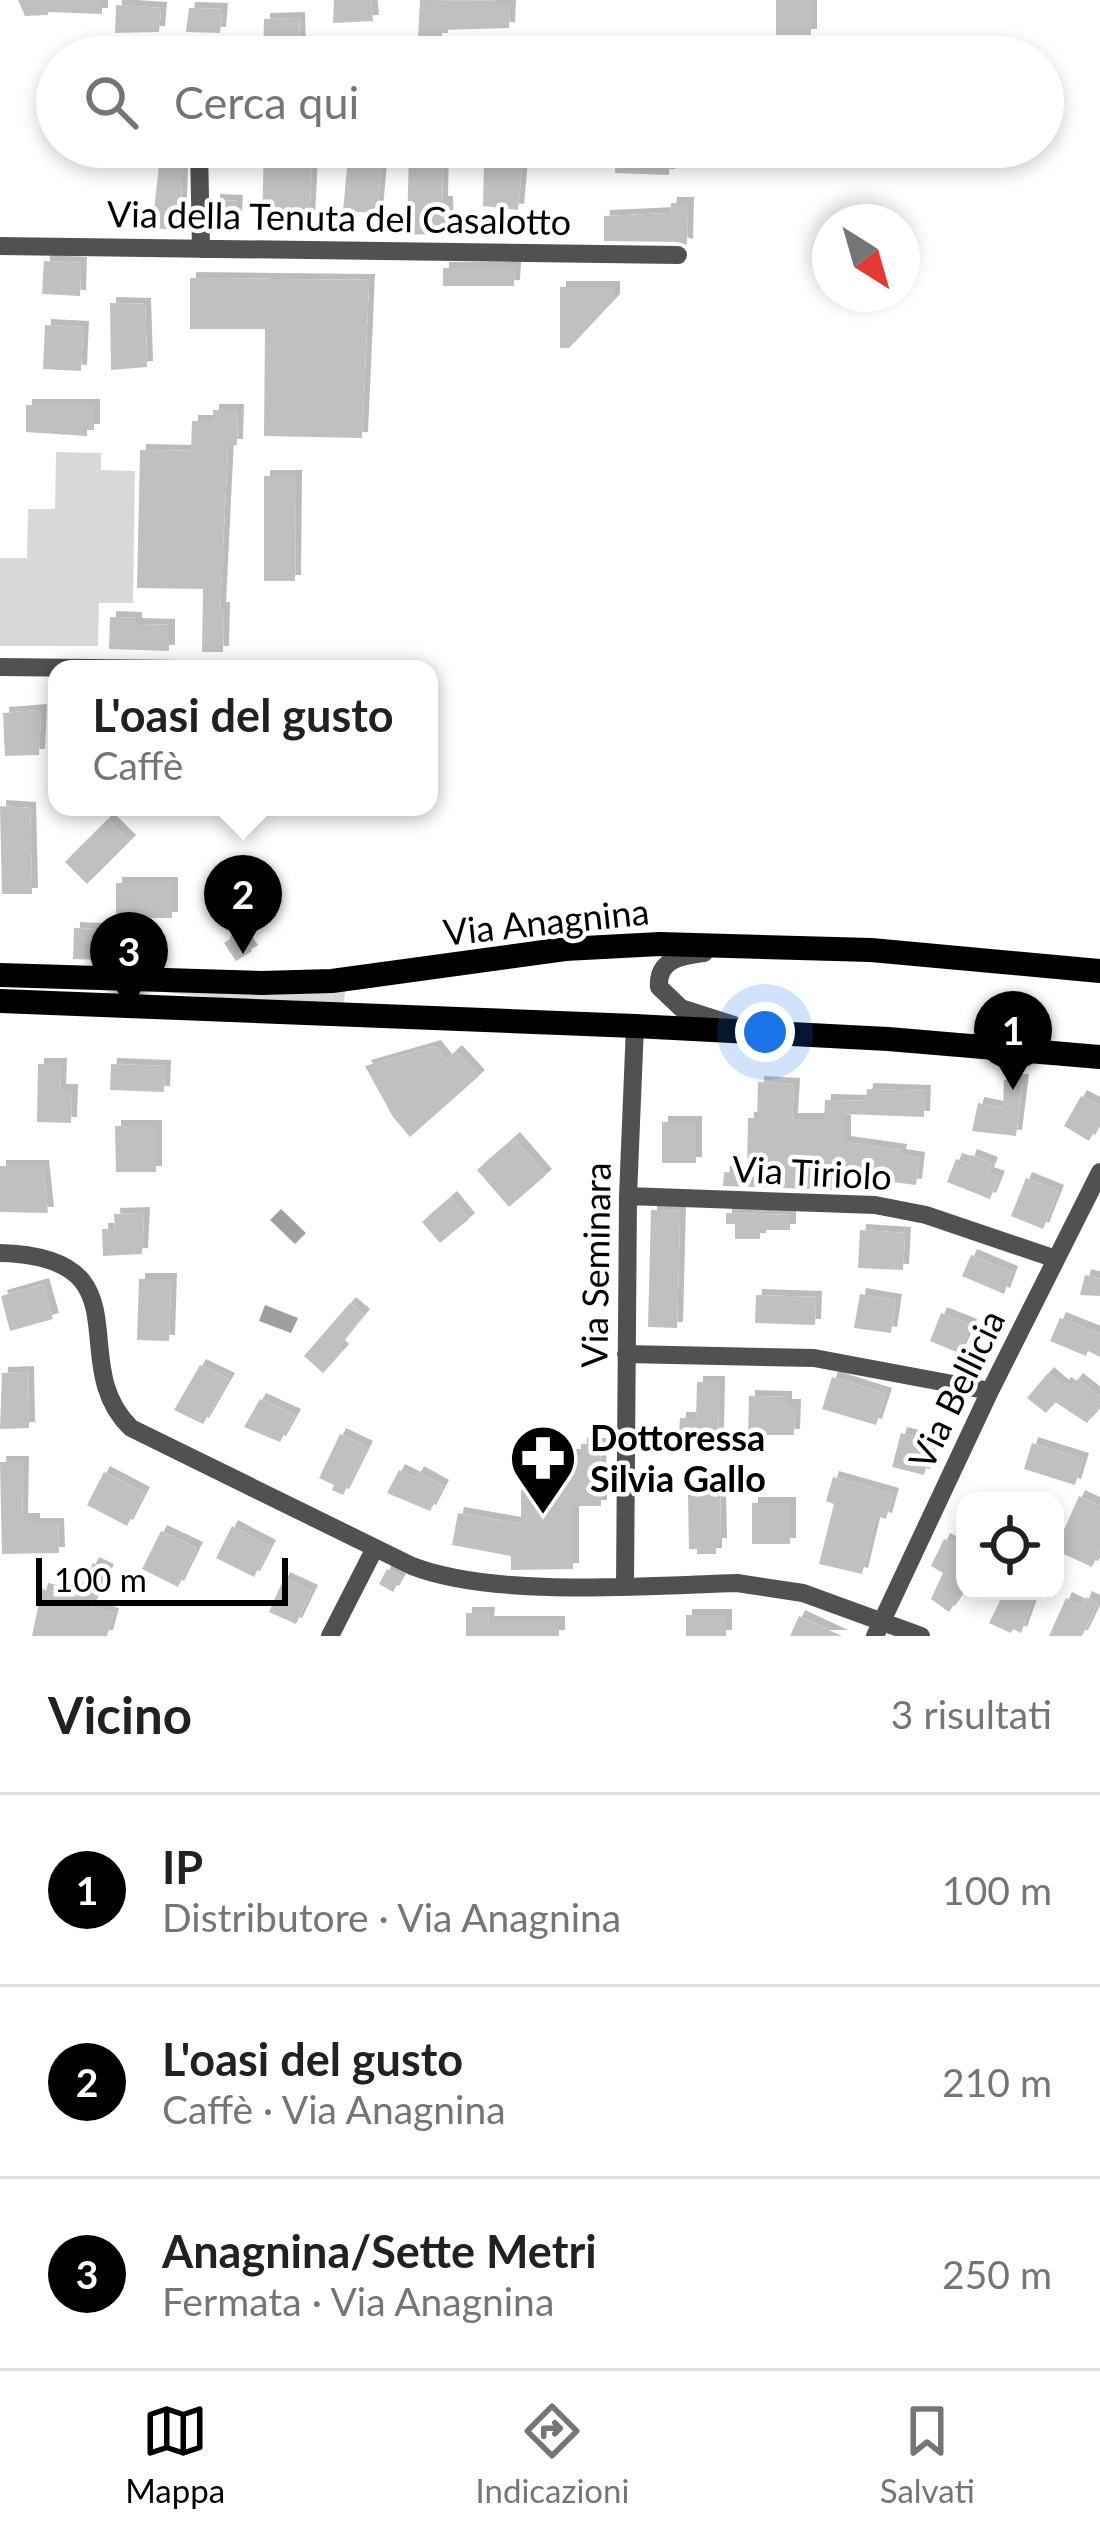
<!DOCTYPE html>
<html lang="it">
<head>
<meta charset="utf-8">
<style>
  :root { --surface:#fff; --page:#f6f6f6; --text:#202124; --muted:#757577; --line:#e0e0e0; --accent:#000 }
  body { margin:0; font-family:Lato,sans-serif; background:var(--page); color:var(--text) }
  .controls { position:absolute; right:36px; bottom:36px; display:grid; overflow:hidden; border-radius:24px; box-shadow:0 6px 18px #0003 }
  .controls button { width:108px; height:108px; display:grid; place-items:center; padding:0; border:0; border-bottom:3px solid var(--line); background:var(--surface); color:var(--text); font:60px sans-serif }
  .compass { position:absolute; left:812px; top:204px; width:108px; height:108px; border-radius:50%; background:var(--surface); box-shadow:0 6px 18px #0003; rotate:143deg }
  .scale { position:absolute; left:36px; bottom:30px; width:252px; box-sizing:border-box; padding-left:12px; border:6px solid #000; border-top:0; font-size:33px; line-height:42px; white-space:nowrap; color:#000; -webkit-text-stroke:9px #fff; paint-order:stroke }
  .you { position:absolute; left:765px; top:1032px; width:42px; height:42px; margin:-30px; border:9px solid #fff; border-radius:50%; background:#1a73e8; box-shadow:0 0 0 18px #1a73e833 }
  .badge { display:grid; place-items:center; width:78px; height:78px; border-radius:50%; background:var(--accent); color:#fff; font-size:39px; font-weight:700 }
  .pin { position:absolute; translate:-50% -99px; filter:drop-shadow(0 3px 6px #0008) }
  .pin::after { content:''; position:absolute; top:63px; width:42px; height:36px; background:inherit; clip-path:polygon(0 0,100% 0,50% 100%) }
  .popup { position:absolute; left:48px; top:660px; width:390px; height:156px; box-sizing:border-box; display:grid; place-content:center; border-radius:24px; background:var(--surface); filter:drop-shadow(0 3px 9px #0005); font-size:39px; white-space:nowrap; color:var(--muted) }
  .popup b { font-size:45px; color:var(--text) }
  .popup::after { content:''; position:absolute; left:50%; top:100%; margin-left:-24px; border:24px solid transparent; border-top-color:var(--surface) }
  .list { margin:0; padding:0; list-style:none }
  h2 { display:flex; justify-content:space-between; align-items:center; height:156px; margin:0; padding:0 48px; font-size:51px }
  h2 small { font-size:39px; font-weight:400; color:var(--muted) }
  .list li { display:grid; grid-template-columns:78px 1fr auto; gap:36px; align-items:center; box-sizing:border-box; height:192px; padding:0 48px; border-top:3px solid var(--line) }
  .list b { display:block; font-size:45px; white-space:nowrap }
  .list p { margin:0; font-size:39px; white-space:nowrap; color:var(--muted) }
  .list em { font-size:39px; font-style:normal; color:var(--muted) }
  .icon { flex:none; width:66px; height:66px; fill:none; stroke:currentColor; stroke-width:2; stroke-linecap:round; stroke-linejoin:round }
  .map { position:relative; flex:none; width:1100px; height:1636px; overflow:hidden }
  .search { position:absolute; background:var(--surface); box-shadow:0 6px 18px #0003; left:36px; right:36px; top:36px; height:132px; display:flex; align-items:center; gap:30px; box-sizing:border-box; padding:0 42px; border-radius:66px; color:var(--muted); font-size:45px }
  .sheet { height:732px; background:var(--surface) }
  nav { display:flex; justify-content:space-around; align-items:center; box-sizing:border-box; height:168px; border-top:3px solid var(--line); background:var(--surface); font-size:33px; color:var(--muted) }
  nav a { display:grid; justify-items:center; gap:6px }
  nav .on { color:var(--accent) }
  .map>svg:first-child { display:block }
</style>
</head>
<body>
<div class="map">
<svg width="1100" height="1636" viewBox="0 0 1100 1636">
  <defs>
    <filter id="shadow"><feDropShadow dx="6" dy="-6" stdDeviation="0" flood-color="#0004"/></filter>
  </defs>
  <rect width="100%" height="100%" fill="#fff"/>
  <path fill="#d8d8d8" d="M 56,452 L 101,453 L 101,470 L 135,471 L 133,603 L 99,603 L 98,646 L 0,646 L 0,558 L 27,558 L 28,509 L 55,509 Z
    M 136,989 L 345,990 L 344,1004 L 244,1001 Z"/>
  <path fill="#9f9f9f" d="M 281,1209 L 306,1233 L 295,1244 L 270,1220 Z
    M 265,1305 L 298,1318 L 291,1333 L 259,1321 Z"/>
  <path fill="#c0c0c0" filter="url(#shadow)" d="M 18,0 L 102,0 L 102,14 L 48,12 L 48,15 L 25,16 Z
    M 334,0 L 371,0 L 373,21 L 333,23 Z
    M 420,0 L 496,1 L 496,6 L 510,6 L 509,28 L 442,30 L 442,39 L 418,39 Z
    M 776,0 L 811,0 L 811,35 L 776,35 Z
    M 116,5 L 161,8 L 159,32 L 115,33 Z
    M 189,8 L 222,9 L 220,33 L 186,32 Z
    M 299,18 L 300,57 L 263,57 L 264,19 Z
    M 161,147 L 183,147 L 180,230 L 152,228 Z
    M 264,147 L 318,147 L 318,162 L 312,162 L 309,222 L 262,221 Z
    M 349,147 L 383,148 L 377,213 L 343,211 Z
    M 409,147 L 443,147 L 442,202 L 447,202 L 448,233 L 407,235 Z
    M 616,147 L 670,147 L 669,175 L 615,173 Z
    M 484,163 L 522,167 L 518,210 L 483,206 Z
    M 214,200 L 237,201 L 235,230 L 214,229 Z
    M 671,203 L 688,203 L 687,245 L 678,242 L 604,241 L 604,216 L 670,213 Z
    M 44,261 L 81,263 L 80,296 L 42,294 Z
    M 443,268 L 515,268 L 514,286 L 443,286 Z
    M 190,278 L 369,280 L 362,438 L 264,436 L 265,329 L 190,329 Z
    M 560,287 L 614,287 L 614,300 L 569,348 L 560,348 Z
    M 110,303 L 145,304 L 147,367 L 111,370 Z
    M 45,325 L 83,327 L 81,371 L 43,369 Z
    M 26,405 L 94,405 L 94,430 L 87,430 L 87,436 L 26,432 Z
    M 213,410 L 238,410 L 237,445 L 228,445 L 220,608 L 224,608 L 223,652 L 202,652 L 203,589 L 137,588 L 140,450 L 191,451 L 192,421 L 213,421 Z
    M 264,476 L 296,476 L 295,581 L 264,581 Z
    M 110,617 L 136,618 L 136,624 L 169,625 L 169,651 L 109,649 Z
    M 41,710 L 39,755 L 5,756 L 3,713 Z
    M 0,806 L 30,808 L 32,894 L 2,894 Z
    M 108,819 L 130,841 L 87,884 L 65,862 Z
    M 116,883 L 172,883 L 172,918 L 136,918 L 134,961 L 73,959 L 74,928 L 116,930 Z
    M 240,933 L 252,951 L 236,961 L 224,943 Z
    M 435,1046 L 446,1060 L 456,1051 L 479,1076 L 410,1137 L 393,1117 L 365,1066 Z
    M 38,1064 L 61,1064 L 60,1090 L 72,1090 L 71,1123 L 37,1122 Z
    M 111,1064 L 165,1066 L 164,1092 L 110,1090 Z
    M 1004,1080 L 1023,1080 L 1016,1136 L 972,1131 L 978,1103 L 1003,1108 Z
    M 758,1082 L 794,1084 L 792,1119 L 824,1119 L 825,1100 L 866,1101 L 867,1089 L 925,1091 L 924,1117 L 845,1114 L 845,1142 L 901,1150 L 900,1155 L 919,1158 L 916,1185 L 885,1181 L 886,1175 L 844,1170 L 844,1190 L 723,1186 L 724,1172 L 747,1173 L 748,1118 L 757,1118 Z
    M 1081,1096 L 1100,1106 L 1100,1121 L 1089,1141 L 1064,1126 Z
    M 662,1122 L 696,1122 L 696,1163 L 662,1163 Z
    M 115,1126 L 156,1126 L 156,1172 L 116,1172 Z
    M 514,1138 L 546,1175 L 509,1207 L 477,1170 Z
    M 971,1155 L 992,1163 L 988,1173 L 999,1177 L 990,1199 L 947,1182 L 956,1159 L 968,1163 Z
    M 0,1166 L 43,1166 L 48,1213 L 0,1212 Z
    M 1026,1178 L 1058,1191 L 1043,1229 L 1011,1216 Z
    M 451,1197 L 469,1219 L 440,1243 L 422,1222 Z
    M 651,1210 L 680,1211 L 677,1328 L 648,1327 Z
    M 144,1213 L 142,1254 L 103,1256 L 102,1229 L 115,1229 L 114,1214 Z
    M 726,1213 L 790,1215 L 790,1230 L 760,1230 L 760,1239 L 735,1239 L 735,1224 L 726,1224 Z
    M 860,1230 L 905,1233 L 903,1270 L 858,1268 Z
    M 971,1255 L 1012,1272 L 1004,1294 L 962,1276 Z
    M 1085,1275 L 1100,1279 L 1100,1296 L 1080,1295 Z
    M 139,1279 L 171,1279 L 169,1341 L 137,1340 Z
    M 43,1284 L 53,1319 L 10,1331 L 1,1296 Z
    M 860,1294 L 896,1300 L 891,1333 L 854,1328 Z
    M 756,1295 L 816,1297 L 815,1325 L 755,1323 Z
    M 350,1303 L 364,1315 L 339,1346 L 343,1350 L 323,1373 L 304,1356 Z
    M 941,1313 L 971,1325 L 959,1353 L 930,1341 Z
    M 1060,1318 L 1100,1334 L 1100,1357 L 1088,1351 L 1086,1356 L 1050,1341 Z
    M 200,1365 L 229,1379 L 203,1424 L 174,1410 Z
    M 28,1372 L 29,1428 L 0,1429 L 2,1373 Z
    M 1048,1373 L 1063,1386 L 1065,1383 L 1071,1387 L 1077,1379 L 1100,1397 L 1100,1407 L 1087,1423 L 1055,1402 L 1046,1413 L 1027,1398 Z
    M 832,1377 L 886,1394 L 876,1425 L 822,1409 Z
    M 697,1382 L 719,1382 L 718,1434 L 679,1433 L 680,1418 L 696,1418 Z
    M 749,1396 L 786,1397 L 786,1405 L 795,1405 L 794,1435 L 748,1435 Z
    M 260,1399 L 295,1415 L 280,1442 L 244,1427 Z
    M 901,1433 L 933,1441 L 924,1475 L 892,1467 Z
    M 340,1434 L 367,1447 L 343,1495 L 332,1490 L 334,1485 L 319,1478 Z
    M 1032,1443 L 1083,1459 L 1075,1485 L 1024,1469 Z
    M 581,1444 L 600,1444 L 601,1506 L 573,1506 L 573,1569 L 511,1570 L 511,1556 L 452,1545 L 458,1513 L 521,1524 L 521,1490 L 558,1489 L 557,1460 L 562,1455 L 581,1455 Z
    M 0,1462 L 23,1462 L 22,1519 L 34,1519 L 34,1524 L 58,1524 L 59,1553 L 2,1554 Z
    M 399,1470 L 415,1478 L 418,1472 L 443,1486 L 430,1511 L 387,1493 Z
    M 104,1472 L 144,1493 L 127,1526 L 87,1505 Z
    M 833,1477 L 893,1494 L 886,1519 L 876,1516 L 862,1574 L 819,1564 L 834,1504 L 826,1501 Z
    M 699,1485 L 717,1485 L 717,1495 L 720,1496 L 721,1544 L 716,1544 L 716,1554 L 697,1554 L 697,1549 L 689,1549 L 688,1495 L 700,1495 Z
    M 1079,1496 L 1100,1506 L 1100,1550 L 1092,1567 L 1055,1550 Z
    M 752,1503 L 790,1503 L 790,1544 L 752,1544 Z
    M 232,1526 L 270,1546 L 254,1577 L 216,1558 Z
    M 161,1531 L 197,1548 L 178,1587 L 142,1569 Z
    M 944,1539 L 965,1549 L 965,1588 L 949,1612 L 931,1599 L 943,1573 L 931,1566 Z
    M 93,1563 L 108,1570 L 90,1607 L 113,1614 L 107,1636 L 32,1636 L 42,1589 L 76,1596 Z
    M 387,1569 L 402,1576 L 393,1592 L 379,1584 Z
    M 284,1578 L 312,1591 L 296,1624 L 269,1612 Z
    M 978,1591 L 1036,1591 L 1021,1633 L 1013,1629 L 1011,1633 L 989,1623 L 1000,1601 Z
    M 1086,1597 L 1098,1603 L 1082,1636 L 1049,1636 L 1066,1598 L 1082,1606 Z
    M 466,1613 L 489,1613 L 488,1622 L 559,1622 L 559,1636 L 466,1636 Z
    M 686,1615 L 726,1615 L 726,1636 L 686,1636 Z
    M 799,1616 L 842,1636 L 790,1636 Z"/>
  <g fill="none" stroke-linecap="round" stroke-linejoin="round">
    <path stroke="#515151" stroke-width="18" d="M 201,57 L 201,56
      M 199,147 L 201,249
      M 0,246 L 678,255
      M 0,667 L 181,669
      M 704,953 C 682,956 657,959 659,987 L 681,1008 L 734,1025
      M 628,1196 L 875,1205 L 926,1215 L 1056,1259
      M 0,1253 C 150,1257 63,1363 131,1428 L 412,1566 C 495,1598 646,1586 737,1583 L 803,1593 L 921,1636
      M 626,1354 L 814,1358 L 990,1391
      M 625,1585 L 628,1196 L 635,1026
      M 330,1636 L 375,1548
      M 875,1636 L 990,1391 L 1100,1172"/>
    <path stroke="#000" stroke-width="24" d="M 0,975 L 261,983 L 332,981 L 565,949 L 660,944 L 871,950 L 1100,971
      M 0,1001 L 635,1026 L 888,1039 L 1100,1057"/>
  </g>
  <defs>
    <g id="pharmacy-pin" transform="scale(3.45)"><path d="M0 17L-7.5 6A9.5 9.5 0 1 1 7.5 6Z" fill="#000" stroke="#fff"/><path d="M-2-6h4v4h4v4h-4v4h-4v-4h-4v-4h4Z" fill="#fff"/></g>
  </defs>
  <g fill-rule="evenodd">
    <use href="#pharmacy-pin" x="543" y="1458"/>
  </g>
  <g text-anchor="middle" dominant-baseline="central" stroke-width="9" stroke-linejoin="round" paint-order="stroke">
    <g font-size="36" fill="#000" stroke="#fff">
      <text transform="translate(339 217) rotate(1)">Via della Tenuta del Casalotto</text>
      <text transform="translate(546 921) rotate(-6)">Via Anagnina</text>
      <text transform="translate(812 1172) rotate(3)">Via Tiriolo</text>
      <text transform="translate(595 1265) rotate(-89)">Via Seminara</text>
      <text transform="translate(956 1389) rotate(-64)">Via Bellicia</text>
    </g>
    <g font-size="36" font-weight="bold" fill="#000" stroke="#fff" text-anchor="start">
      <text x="590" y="1437">Dottoressa<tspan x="590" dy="41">Silvia Gallo</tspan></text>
    </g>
  </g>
</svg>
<div class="controls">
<button><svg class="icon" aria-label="locate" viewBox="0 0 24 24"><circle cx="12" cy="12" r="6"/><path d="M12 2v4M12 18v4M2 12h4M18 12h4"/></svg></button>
</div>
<svg class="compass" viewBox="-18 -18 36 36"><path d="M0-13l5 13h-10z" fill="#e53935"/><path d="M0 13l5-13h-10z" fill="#757577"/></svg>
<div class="scale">100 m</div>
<div class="you"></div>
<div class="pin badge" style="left:1013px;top:1090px">1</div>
<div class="pin badge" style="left:243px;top:954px">2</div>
<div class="popup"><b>L'oasi del gusto</b>Caffè</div>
<div class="pin badge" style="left:129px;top:1011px">3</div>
<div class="search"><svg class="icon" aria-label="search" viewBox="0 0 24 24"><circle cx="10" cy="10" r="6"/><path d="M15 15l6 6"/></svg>Cerca qui</div>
</div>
<section class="sheet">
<h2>Vicino<small>3 risultati</small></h2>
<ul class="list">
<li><span class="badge">1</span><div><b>IP</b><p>Distributore · Via Anagnina</p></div><em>100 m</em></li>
<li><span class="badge">2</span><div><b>L'oasi del gusto</b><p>Caffè · Via Anagnina</p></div><em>210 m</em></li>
<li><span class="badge">3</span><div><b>Anagnina/Sette Metri</b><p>Fermata · Via Anagnina</p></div><em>250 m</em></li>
</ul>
</section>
<nav>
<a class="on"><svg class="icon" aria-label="map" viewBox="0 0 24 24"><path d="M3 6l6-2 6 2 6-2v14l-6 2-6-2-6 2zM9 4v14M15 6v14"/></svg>Mappa</a>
<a><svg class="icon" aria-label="directions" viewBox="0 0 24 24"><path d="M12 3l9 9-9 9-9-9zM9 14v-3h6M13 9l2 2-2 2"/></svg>Indicazioni</a>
<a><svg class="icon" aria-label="saved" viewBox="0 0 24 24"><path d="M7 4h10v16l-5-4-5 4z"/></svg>Salvati</a>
</nav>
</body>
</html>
